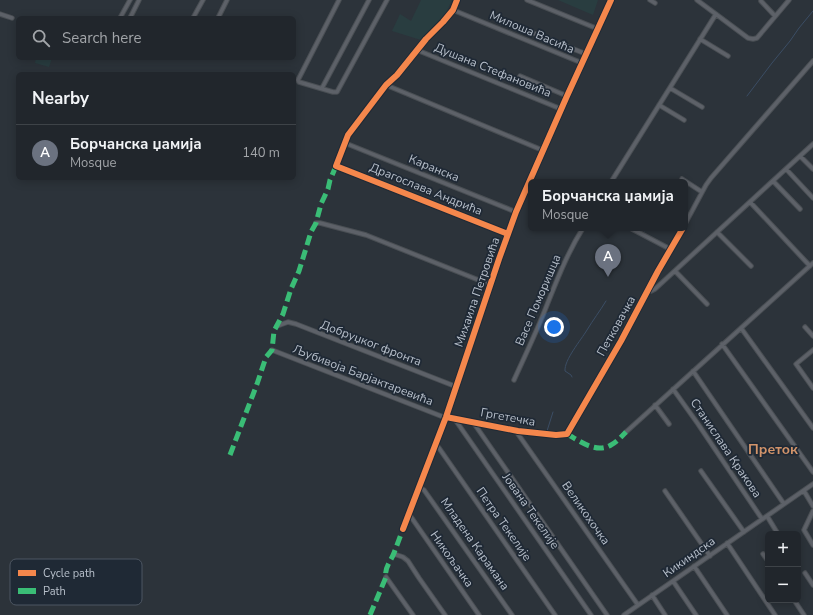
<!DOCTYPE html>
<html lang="en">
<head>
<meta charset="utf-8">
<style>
  :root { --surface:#21262c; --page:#2d3238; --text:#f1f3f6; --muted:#a2a5a9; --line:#3e4348; --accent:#868e98 }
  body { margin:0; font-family:"Nunito Sans",sans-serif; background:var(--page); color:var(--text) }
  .controls { position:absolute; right:12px; bottom:12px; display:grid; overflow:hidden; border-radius:6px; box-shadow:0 2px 10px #0003 }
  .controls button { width:36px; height:36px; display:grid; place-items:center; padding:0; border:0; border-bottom:1px solid var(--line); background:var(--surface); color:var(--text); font:20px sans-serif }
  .you { position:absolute; left:554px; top:327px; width:14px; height:14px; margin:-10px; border:3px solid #fff; border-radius:50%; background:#1a73e8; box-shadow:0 0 0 6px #1a73e833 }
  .badge { display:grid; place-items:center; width:26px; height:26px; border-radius:50%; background:var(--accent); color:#fff; font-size:13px; font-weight:700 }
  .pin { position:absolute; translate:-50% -33px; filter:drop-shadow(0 1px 2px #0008) }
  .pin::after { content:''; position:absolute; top:21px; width:14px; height:12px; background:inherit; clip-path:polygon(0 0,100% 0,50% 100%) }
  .popup { position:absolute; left:528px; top:179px; width:160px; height:52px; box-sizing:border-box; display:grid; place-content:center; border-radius:6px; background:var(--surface); filter:drop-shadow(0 1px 3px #0005); font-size:13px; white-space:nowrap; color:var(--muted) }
  .popup b { font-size:15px; color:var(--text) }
  .popup::after { content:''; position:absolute; left:50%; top:100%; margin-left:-8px; border:8px solid transparent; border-top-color:var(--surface) }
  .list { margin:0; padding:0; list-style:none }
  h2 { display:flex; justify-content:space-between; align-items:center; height:52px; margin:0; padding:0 16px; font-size:17px }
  h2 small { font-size:13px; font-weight:400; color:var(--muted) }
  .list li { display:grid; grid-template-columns:26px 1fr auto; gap:12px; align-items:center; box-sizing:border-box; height:56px; padding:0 16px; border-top:1px solid var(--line) }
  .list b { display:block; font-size:15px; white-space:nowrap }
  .list p { margin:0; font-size:13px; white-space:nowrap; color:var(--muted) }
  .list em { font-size:13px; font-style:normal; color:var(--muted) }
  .icon { flex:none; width:22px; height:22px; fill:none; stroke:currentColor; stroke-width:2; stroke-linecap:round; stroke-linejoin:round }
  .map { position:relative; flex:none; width:813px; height:615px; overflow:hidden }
  .search { position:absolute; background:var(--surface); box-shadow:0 2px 10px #0003; left:16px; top:16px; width:280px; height:44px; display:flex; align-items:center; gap:10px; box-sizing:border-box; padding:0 14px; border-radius:6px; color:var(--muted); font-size:15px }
  .panel { position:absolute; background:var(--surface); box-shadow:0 2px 10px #0003; left:16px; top:72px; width:280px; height:108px; border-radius:6px }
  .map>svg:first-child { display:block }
</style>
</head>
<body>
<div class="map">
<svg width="813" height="615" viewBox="0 0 813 615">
  <rect width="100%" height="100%" fill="#2c333a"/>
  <path fill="#293d40" d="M 421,0 L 452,0 L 446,13 L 421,40 L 392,31 L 400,14 L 411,21 Z
    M 558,0 L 598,0 L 593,15 Z
    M 36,58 L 52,58 L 49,67 L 35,63 Z"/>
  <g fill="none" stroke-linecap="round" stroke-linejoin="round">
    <path stroke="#3b4d64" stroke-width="1" d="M 747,96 L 772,63 L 790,41 L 799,28 L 813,11
      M 645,231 L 648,228
      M 572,377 L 571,375 L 565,371 C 564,360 581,340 587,330 C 593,320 600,311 606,301
      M 489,423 L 523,429
      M 533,430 L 546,432 L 547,431 L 553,412"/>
    <g stroke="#4a4f54" stroke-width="5.5">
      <path id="street" d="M 339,0 L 298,80 L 299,82 L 333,92 L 337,92 L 387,0
        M 457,0 L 453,10 L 443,22 L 426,39 L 397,75 L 386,85 L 348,135 L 336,166 L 508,234
        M 527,0 L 598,29
        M 650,0 L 655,3
        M 697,0 L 748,38 L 753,39 L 757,38 L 789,0
        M 761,1 L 775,16
        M 453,10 L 582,63
        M 0,14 L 12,18
        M 120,18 L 130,0
        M 130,18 L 139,0
        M 193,18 L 203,0
        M 218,18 L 227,0
        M 513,25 L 586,54
        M 700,39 L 728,56
        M 417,50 L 561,109
        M 520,76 L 567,96
        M 386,85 L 542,150
        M 322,88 L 369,0
        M 670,88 L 702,107
        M 659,105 L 684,120
        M 345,143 L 516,212
        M 800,156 L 813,169
        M 786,169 L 813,198
        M 682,179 L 702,192
        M 773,181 L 800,209
        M 611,182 L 716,14
        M 750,202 L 810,266
        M 316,223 L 320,223 L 366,235 L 491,285
        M 685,224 L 706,185 L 711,178 L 813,61
        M 632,229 L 670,249
        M 717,232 L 751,266
        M 675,271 L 707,304
        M 648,291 L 651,291 L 655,289 L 813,144
        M 277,326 L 288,322 L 296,324 L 457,387
        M 805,327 L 813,336
        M 741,328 L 813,428
        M 722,344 L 813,472
        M 272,350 L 446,418
        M 813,350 L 796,364 L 813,388
        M 693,371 L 784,504
        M 514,380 C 524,358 534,337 543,315 C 555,285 566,255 583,228
        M 673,389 L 698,424 L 762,519
        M 655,405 L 669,424
        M 446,417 L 518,431 L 556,435 L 567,434 L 621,341 L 658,271 L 683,228
        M 454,418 L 591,615
        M 473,422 L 607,615
        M 518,431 L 518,434 L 638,605
        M 626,432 L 813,263
        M 436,445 L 439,448 L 555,615
        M 701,471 L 744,532
        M 419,487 L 424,490 L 512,615
        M 665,491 L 710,556
        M 804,491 L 813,506
        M 813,511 L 804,530 L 813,545
        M 409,514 L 479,615
        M 767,516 L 778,534
        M 403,529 L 446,417 L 499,259 L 516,212 L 567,96 L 611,0
        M 727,543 L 775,615
        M 394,554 L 403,557 L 408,561 L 419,578 L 445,615
        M 763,554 L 768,561
        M 694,566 L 727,615
        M 805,573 L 813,585
        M 386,577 L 413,615
        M 673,581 L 696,615
        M 652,595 L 665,615
        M 794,600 L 804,615
        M 624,615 L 813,484"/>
    </g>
    <use href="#street" stroke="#5d6168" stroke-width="3.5"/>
    <path stroke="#3abd76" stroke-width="5" stroke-dasharray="10 5" stroke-linecap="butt" d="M 567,434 C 580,441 596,454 611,445 C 617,442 621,437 626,432
      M 230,455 L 257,384 L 266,357 L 272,350 L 274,331 L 283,314 L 291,289 L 299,271 L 311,232 L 316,223 L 321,204 L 328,189 L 330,180 L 336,166
      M 370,615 L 386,577 C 384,568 391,561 394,553 C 397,545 400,537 403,529"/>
    <g stroke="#1f2935" stroke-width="8">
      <path id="cycleway" d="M 457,0 L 453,10 L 443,22 L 426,39 L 397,75 L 386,85 L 348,135 L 336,166 L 508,234
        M 446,417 L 518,431 L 556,435 L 567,434 L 621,341 L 658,271 L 683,228
        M 403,529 L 446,417 L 499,259 L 516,212 L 567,96 L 611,0"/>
    </g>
    <use href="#cycleway" stroke="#f5874c" stroke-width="6"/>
  </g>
  <g text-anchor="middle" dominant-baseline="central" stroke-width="3.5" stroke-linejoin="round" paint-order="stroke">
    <g font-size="12" fill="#b7bfca" stroke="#1f2935">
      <text transform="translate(532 32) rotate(23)">Милоша Васића</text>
      <text transform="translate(493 70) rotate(22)">Душана Стефановића</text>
      <text transform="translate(434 168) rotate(22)">Каранска</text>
      <text transform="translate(426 189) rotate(22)">Драгослава Андрића</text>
      <text transform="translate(477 292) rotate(-71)">Михаила Петровића</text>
      <text transform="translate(538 300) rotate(-67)">Васе Поморишца</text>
      <text transform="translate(616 326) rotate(-61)">Петковачка</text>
      <text transform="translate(371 343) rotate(21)">Добруџког фронта</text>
      <text transform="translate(363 375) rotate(21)">Љубивоја Барјактаревића</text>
      <text transform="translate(508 417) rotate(10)">Гргетечка</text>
      <text transform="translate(726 448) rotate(56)">Станислава Кракова</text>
      <text transform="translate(531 511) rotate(55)">Јована Текелије</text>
      <text transform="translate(586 513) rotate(55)">Великохочка</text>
      <text transform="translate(504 524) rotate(55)">Петра Текелије</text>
      <text transform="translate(475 544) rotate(55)">Младена Карамана</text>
      <text transform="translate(689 557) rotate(-35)">Кикиндска</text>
      <text transform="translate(452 559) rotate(55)">Никољачка</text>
    </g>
    <g font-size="14" font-weight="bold" fill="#d2946a" stroke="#1f2935">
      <text x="773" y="449">Преток</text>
    </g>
  </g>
  <rect x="10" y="559" width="132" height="46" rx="6" fill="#1f2935" stroke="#4d5662" stroke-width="1"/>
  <rect x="18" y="570" width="18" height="6" fill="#f5874c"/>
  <rect x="18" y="588" width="18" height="6" fill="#3abd76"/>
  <g font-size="11" fill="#b7bfca">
    <text x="43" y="577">Cycle path</text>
    <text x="43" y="595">Path</text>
  </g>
</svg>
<div class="controls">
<button>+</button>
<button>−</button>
</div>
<div class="you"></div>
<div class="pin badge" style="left:608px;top:277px;background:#6b7280">A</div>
<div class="popup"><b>Борчанска џамија</b>Mosque</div>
<div class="search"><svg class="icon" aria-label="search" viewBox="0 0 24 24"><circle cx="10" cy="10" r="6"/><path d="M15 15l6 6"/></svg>Search here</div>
<section class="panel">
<h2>Nearby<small></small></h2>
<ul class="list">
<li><span class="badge" style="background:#6b7280">A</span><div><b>Борчанска џамија</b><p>Mosque</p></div><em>140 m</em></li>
</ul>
</section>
</div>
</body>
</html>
